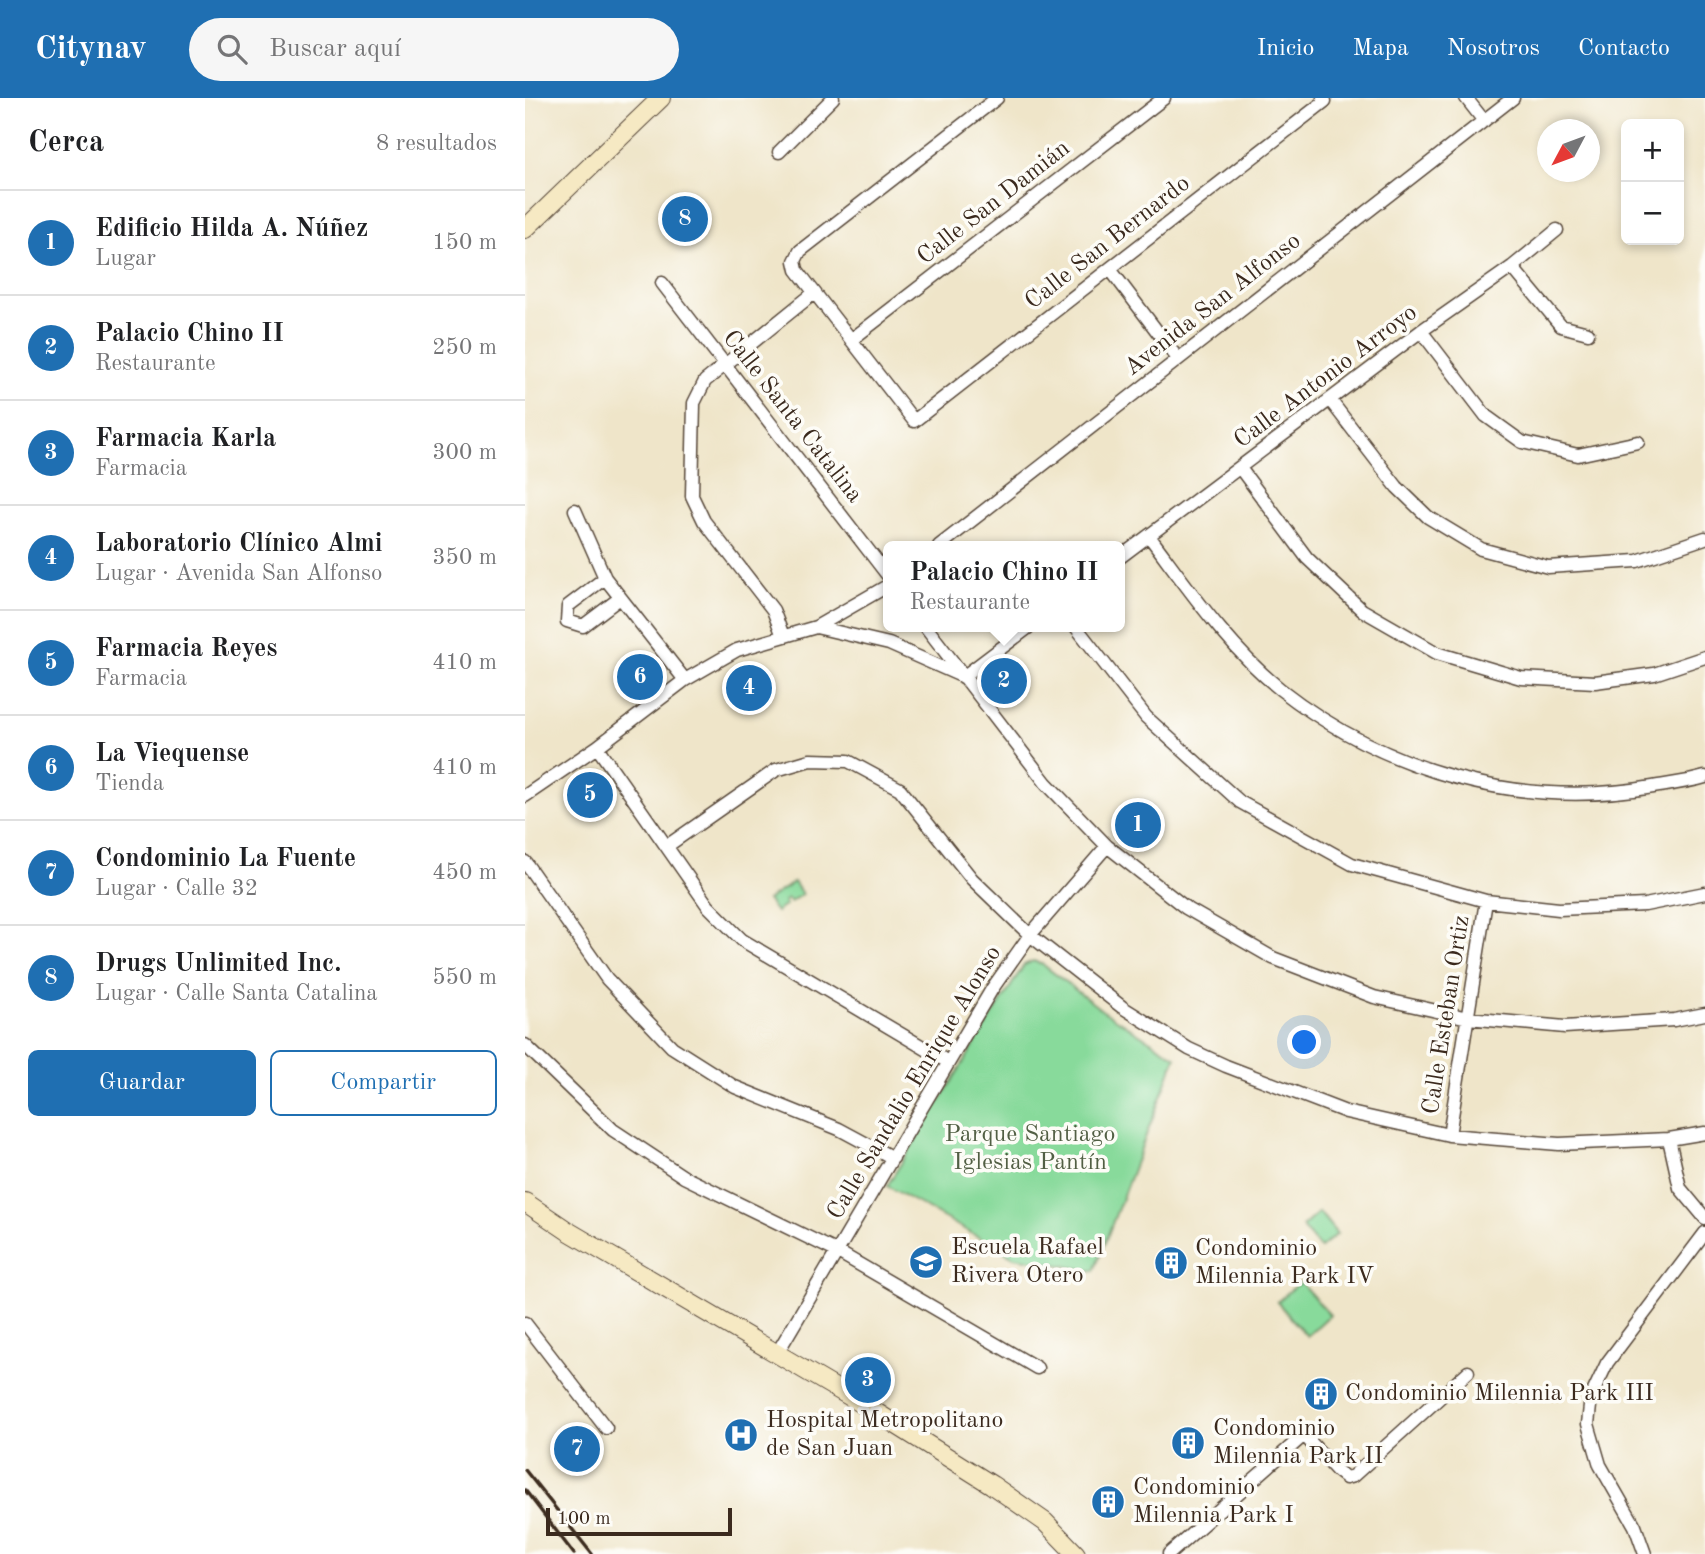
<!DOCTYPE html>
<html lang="es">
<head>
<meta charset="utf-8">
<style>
  :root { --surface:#fff; --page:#f6f6f6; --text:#202124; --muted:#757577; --line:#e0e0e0; --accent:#1f6fb2 }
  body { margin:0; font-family:"Old Standard TT",serif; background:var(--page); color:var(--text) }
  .controls { position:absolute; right:21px; top:21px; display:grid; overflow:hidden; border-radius:10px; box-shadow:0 4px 10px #0003 }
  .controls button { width:63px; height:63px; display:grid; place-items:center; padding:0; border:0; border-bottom:2px solid var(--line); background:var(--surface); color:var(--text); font:35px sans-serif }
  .compass { position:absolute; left:1012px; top:21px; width:63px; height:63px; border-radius:50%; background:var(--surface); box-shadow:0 4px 10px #0003; rotate:229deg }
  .scale { position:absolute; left:21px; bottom:18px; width:186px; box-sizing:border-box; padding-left:7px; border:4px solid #3b2a1e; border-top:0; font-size:19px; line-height:24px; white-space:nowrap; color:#3b2a1e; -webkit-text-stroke:5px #fdfcf7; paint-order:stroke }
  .you { position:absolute; left:780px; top:945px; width:24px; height:24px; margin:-18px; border:5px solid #fff; border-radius:50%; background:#1a73e8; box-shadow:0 0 0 10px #1a73e833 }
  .badge { display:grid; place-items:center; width:46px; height:46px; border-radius:50%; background:var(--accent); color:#fff; font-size:23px; font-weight:700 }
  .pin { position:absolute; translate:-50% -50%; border:4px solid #fff; box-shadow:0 2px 7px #0006 }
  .popup { position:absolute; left:358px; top:443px; width:242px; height:91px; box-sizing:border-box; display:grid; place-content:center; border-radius:10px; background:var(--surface); filter:drop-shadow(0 2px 5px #0005); font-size:23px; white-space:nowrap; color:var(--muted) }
  .popup b { font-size:26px; color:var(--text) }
  .popup::after { content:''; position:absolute; left:50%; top:100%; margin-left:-14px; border:14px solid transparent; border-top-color:var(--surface) }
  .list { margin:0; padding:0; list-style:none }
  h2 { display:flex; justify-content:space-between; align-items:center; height:91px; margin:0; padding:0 28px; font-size:30px }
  h2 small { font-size:23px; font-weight:400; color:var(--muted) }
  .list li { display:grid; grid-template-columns:46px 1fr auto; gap:21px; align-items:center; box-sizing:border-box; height:105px; padding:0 28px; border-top:2px solid var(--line) }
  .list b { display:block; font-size:26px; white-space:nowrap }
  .list p { margin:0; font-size:23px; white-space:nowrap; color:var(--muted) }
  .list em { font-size:23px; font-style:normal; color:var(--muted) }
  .actions { display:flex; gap:14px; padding:21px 28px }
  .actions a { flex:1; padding:16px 0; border:2px solid var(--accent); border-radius:10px; text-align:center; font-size:24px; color:var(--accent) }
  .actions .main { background:var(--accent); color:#fff }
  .icon { flex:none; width:38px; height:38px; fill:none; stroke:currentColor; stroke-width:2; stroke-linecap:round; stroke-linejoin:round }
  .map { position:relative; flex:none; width:1180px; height:1456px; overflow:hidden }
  header { display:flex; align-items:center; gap:42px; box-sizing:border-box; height:98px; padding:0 35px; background:var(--accent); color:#fff }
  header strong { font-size:33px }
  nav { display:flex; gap:38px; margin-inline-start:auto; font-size:24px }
  .search { width:490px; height:63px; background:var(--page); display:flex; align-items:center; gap:18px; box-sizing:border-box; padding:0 24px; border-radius:38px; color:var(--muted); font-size:26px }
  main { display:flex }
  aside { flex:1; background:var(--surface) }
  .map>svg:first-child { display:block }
</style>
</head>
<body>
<header>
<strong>Citynav</strong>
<div class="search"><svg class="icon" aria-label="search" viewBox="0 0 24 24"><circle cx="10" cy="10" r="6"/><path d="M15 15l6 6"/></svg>Buscar aquí</div>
<nav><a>Inicio</a><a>Mapa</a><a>Nosotros</a><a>Contacto</a></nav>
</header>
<main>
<aside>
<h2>Cerca<small>8 resultados</small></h2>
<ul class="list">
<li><span class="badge">1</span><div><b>Edificio Hilda A. Núñez</b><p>Lugar</p></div><em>150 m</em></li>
<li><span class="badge">2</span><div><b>Palacio Chino II</b><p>Restaurante</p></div><em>250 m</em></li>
<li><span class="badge">3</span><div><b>Farmacia Karla</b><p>Farmacia</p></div><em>300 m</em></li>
<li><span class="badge">4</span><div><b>Laboratorio Clínico Almi</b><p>Lugar · Avenida San Alfonso</p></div><em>350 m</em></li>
<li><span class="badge">5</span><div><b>Farmacia Reyes</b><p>Farmacia</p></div><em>410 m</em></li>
<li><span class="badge">6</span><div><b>La Viequense</b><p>Tienda</p></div><em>410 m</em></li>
<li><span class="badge">7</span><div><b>Condominio La Fuente</b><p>Lugar · Calle 32</p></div><em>450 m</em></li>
<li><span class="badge">8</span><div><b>Drugs Unlimited Inc.</b><p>Lugar · Calle Santa Catalina</p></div><em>550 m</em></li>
</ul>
<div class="actions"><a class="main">Guardar</a><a>Compartir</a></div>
</aside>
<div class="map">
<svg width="1180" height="1456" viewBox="0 0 1180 1456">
  <rect width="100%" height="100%" fill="#fdfcf7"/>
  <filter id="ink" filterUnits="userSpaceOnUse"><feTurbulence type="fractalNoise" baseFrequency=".0143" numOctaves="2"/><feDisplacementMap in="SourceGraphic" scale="14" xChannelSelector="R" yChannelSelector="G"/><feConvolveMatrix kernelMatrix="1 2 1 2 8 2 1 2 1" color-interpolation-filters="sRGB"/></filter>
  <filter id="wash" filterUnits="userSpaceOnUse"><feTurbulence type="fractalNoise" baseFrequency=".00686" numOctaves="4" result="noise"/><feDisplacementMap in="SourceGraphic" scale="28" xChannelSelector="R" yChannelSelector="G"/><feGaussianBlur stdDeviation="1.57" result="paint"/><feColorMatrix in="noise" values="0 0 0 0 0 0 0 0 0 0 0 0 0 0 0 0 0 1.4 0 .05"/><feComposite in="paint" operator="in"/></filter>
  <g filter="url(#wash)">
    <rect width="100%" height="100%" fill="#efe5c9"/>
    <path fill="#88da9b" stroke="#62825c" stroke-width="2" d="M 269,784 L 277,796 L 265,804 L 263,801 L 259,803 L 261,807 L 251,814 L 242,802 Z
      M 508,863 L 517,866 L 578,913 L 651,959 L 569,1173 L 489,1159 L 362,1088 L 499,867 Z
      M 794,1114 L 812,1136 L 795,1150 L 777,1129 Z
      M 775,1184 L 805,1217 L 782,1238 L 752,1204 Z"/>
  </g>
  <g filter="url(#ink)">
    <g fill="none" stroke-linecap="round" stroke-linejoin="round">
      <g stroke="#564638" stroke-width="15">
        <path id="street" d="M 472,0 L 275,153 L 270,163 L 272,172 L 389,323 L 800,3 L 798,0
          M 941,0 L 959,23
          M 254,54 L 308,0
          M 987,169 L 1036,228 L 1063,235
          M 585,171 L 653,261
          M 137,185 L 364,479
          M 896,233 L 961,318 L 997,344 L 1053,357 L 1113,344
          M 326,242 L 639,0
          M 805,302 L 872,389 L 903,419 L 956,451 L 1023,469 L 1112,463 L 1180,440
          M 715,370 L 782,460 L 837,512 L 912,555 L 996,580 L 1070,584 L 1129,576 L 1180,559
          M 50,412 L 80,480 L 160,582
          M 624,438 C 664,491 703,549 755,591 C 861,674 995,712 1128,689 C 1145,686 1163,684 1180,679
          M 414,448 L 988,0
          M 594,460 L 896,233 L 987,169 L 1032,132
          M 80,480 L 43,508 L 42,523 L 58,528 L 95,500
          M 291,529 L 364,546 L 434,577
          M 401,529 L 521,685 L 582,748 L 661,810 L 748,860 L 849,899 L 943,920 L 1040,929 L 1149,922 L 1180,916
          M 551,529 L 621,619 L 715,704 L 827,766 L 961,803 L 1034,811 L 1120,807 L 1180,795
          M 258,538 L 248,512 L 179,423 L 167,398 L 169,305 L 180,283 L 289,195
          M 438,579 L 504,529
          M 72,649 L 183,808 L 217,842 L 423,964
          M 0,698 L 72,649 L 160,582 L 212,552 L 291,529 L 364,487
          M 142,748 L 251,672 L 285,662 L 323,663 L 375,691 L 447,781 L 505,837 L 597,909 L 664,951 L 701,968 L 821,1014 L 924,1037 L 1034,1046 L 1144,1041 L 1180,1035
          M 0,764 L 82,881 L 147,949 L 210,989 L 314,1031 L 368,1060
          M 0,947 L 88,1032 L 159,1079 L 313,1154 L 512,1270
          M 924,1037 L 961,803
          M 1144,1041 L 1155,1090 L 1180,1120
          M 0,1225 L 81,1330
          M 251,1257 L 467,891 L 505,837 L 582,748
          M 644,1456 L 779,1337 L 812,1373 L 821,1380 L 828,1378 L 943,1274
          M 1120,1456 L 1110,1428 L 1075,1367 L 1063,1326 L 1066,1299 L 1082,1265 L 1180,1135"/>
      </g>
      <g stroke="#564638" stroke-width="20">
        <path id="secondary" d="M 0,131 L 136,0
          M 0,1104 L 43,1133 L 346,1311 L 467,1387 L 520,1424 L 551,1456"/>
      </g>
      <use href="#street" stroke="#fff" stroke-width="12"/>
      <use href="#secondary" stroke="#f6e9c3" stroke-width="18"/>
      <path stroke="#3b2a1e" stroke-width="3.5" d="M 0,1372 L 67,1456
        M 0,1392 L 49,1456"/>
    </g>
  </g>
  <defs>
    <g id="school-disc" transform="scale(1.75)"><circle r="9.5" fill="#1f6fb2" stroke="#fdfcf7"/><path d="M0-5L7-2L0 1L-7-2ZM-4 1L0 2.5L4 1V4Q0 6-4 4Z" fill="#fff"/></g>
    <g id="building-disc" transform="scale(1.75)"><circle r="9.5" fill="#1f6fb2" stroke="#fdfcf7"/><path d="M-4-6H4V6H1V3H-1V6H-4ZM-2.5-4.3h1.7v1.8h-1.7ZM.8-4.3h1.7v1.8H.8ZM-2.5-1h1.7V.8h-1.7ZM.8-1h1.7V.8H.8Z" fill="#fff"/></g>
    <g id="hospital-disc" transform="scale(1.75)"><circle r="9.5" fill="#1f6fb2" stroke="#fdfcf7"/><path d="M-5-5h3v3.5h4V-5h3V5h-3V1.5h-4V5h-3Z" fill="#fff"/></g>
  </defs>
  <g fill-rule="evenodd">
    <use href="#school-disc" x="401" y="1164"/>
    <use href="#building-disc" x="646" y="1165"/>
    <use href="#building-disc" x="796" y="1296"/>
    <use href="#hospital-disc" x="216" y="1337"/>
    <use href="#building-disc" x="663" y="1345"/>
    <use href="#building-disc" x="583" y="1404"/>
  </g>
  <g text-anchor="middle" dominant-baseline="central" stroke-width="7" stroke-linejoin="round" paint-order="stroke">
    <g font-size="24" fill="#3b2a1e" stroke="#fdfcf7">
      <text transform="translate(469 105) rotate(-38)">Calle San Damián</text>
      <text transform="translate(583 145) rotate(-38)">Calle San Bernardo</text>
      <text transform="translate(688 207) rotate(-38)">Avenida San Alfonso</text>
      <text transform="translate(801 279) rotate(-37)">Calle Antonio Arroyo</text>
      <text transform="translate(267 319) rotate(52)">Calle Santa Catalina</text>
      <text transform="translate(922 917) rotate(-81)">Calle Esteban Ortiz</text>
      <text transform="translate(390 985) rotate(-59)">Calle Sandalio Enrique Alonso</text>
    </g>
    <g font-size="24" fill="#525f44" stroke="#fdfcf7">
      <text x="505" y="1037">Parque Santiago<tspan x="505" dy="28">Iglesias Pantín</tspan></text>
    </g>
    <g font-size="24" fill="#3b2a1e" stroke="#fdfcf7" text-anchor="start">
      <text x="426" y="1150">Escuela Rafael<tspan x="426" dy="28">Rivera Otero</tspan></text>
      <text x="670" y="1151">Condominio<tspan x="670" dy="28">Milennia Park IV</tspan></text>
      <text x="820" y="1296">Condominio Milennia Park III</text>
      <text x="241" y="1323">Hospital Metropolitano<tspan x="241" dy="28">de San Juan</tspan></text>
      <text x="688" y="1331">Condominio<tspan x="688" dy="28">Milennia Park II</tspan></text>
      <text x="608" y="1390">Condominio<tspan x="608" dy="28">Milennia Park I</tspan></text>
    </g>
  </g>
</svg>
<div class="controls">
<button>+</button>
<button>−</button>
</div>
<svg class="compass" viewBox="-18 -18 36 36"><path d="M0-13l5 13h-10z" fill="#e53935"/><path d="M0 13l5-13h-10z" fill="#757577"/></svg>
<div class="scale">100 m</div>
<div class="you"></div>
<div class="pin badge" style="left:613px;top:727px">1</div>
<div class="pin badge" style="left:479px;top:583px">2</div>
<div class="popup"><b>Palacio Chino II</b>Restaurante</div>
<div class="pin badge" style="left:343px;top:1282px">3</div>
<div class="pin badge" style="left:224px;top:590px">4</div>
<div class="pin badge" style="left:65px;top:697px">5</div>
<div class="pin badge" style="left:115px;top:579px">6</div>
<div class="pin badge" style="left:52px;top:1351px">7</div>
<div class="pin badge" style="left:160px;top:121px">8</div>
</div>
</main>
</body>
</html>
